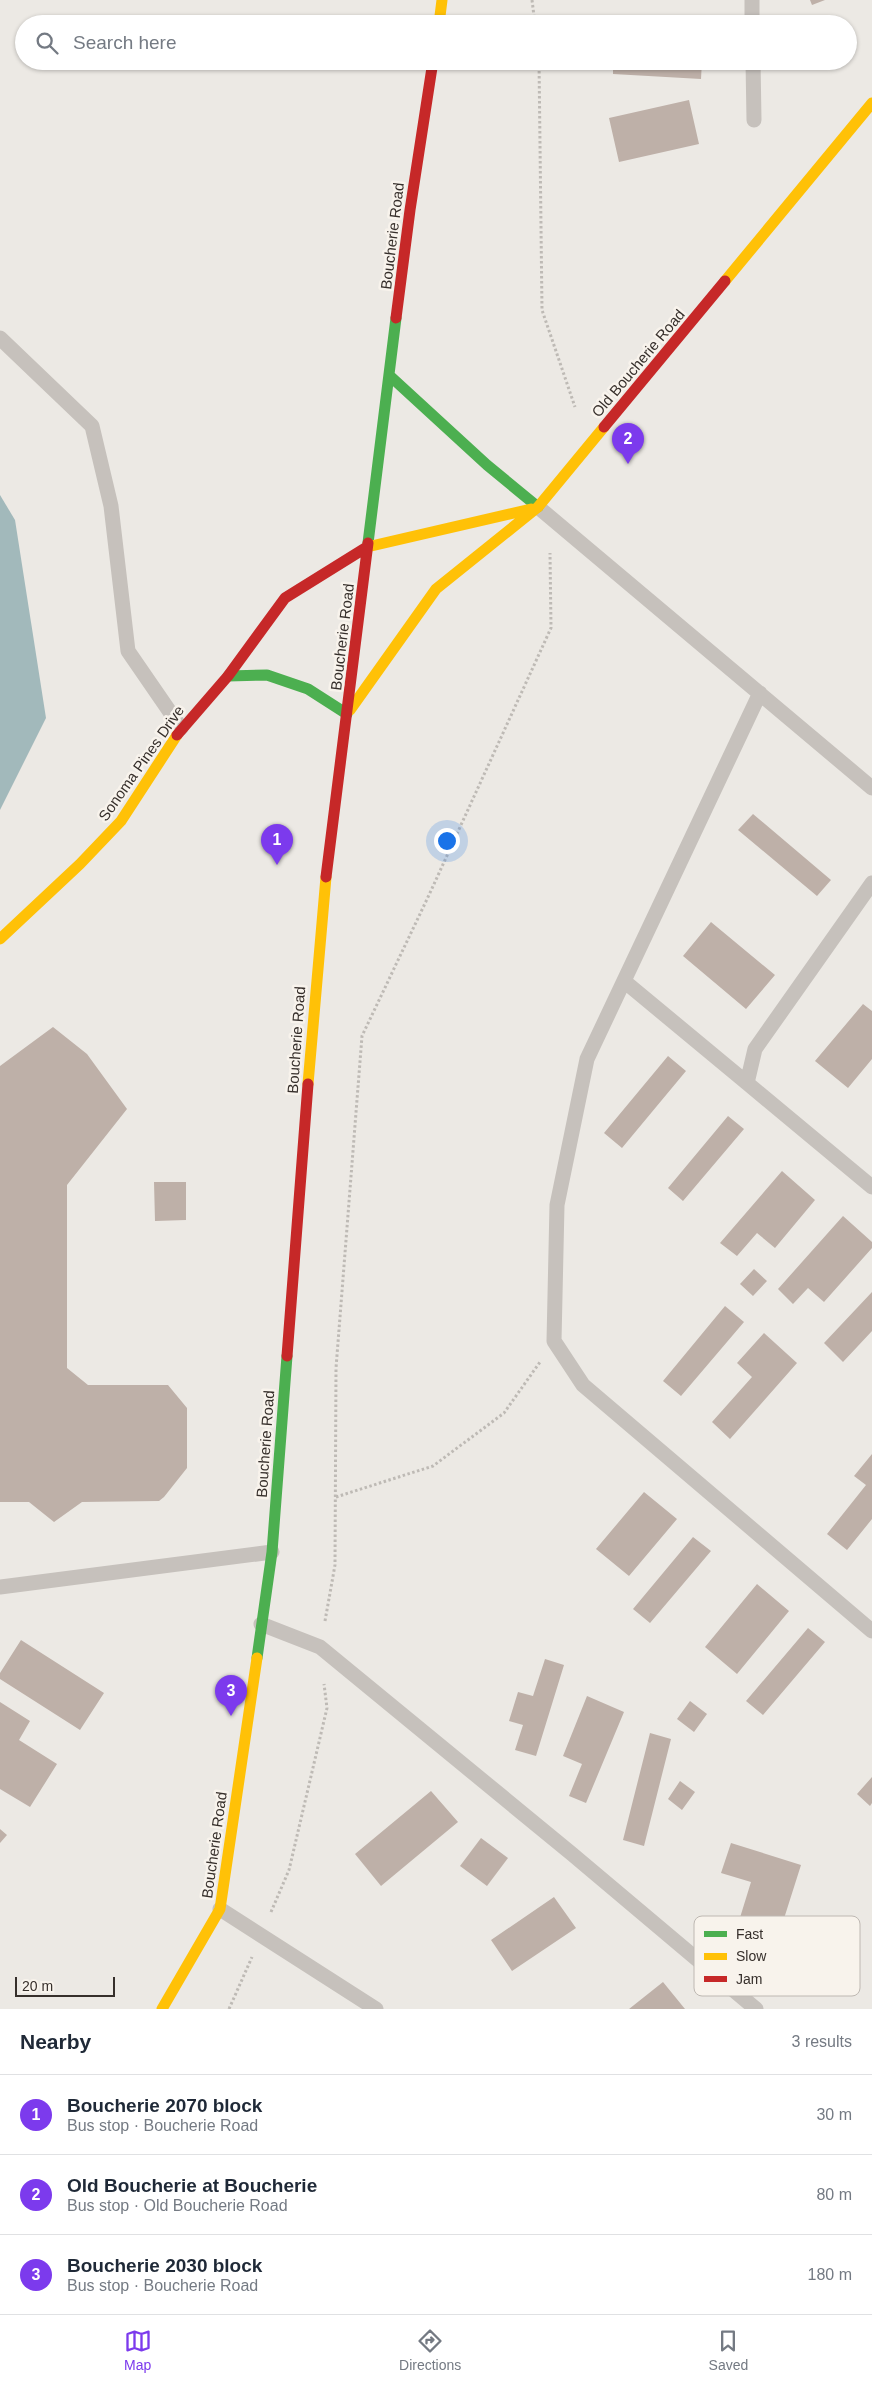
<!DOCTYPE html>
<html lang="en">
<head>
<meta charset="utf-8">
<style>
  :root { --surface:#fff; --page:#f6f6f7; --text:#1f2937; --muted:#747a83; --line:#e0e1e3; --accent:#7c3aed }
  body { margin:0; font-family:Arial,sans-serif; background:var(--page); color:var(--text) }
  .scale { position:absolute; left:15px; bottom:12px; width:100px; box-sizing:border-box; padding-left:5px; border:2px solid #362f2b; border-top:0; font-size:14px; line-height:18px; white-space:nowrap; color:#362f2b; -webkit-text-stroke:4px #f8f3ec; paint-order:stroke }
  .you { position:absolute; left:446px; top:840px; width:18px; height:18px; margin:-12px; border:4px solid #fff; border-radius:50%; background:#1a73e8; box-shadow:0 0 0 8px #1a73e833 }
  .badge { display:grid; place-items:center; width:32px; height:32px; border-radius:50%; background:var(--accent); color:#fff; font-size:16px; font-weight:700 }
  .pin { position:absolute; translate:-50% -41px; filter:drop-shadow(0 1px 2px #0008) }
  .pin::after { content:''; position:absolute; top:26px; width:18px; height:15px; background:inherit; clip-path:polygon(0 0,100% 0,50% 100%) }
  .list { margin:0; padding:0; list-style:none }
  h2 { display:flex; justify-content:space-between; align-items:center; height:65px; margin:0; padding:0 20px; font-size:21px }
  h2 small { font-size:16px; font-weight:400; color:var(--muted) }
  .list li { display:grid; grid-template-columns:32px 1fr auto; gap:15px; align-items:center; box-sizing:border-box; height:80px; padding:0 20px; border-top:1px solid var(--line) }
  .list b { display:block; font-size:19px; white-space:nowrap }
  .list p { margin:0; font-size:16px; white-space:nowrap; color:var(--muted) }
  .list em { font-size:16px; font-style:normal; color:var(--muted) }
  .icon { flex:none; width:28px; height:28px; fill:none; stroke:currentColor; stroke-width:2; stroke-linecap:round; stroke-linejoin:round }
  .map { position:relative; flex:none; width:872px; height:2009px; overflow:hidden }
  .search { position:absolute; background:var(--surface); box-shadow:0 1px 4px #0004; left:15px; right:15px; top:15px; height:55px; display:flex; align-items:center; gap:12px; box-sizing:border-box; padding:0 18px; border-radius:28px; color:var(--muted); font-size:19px }
  .sheet { height:305px; background:var(--surface) }
  nav { display:flex; justify-content:space-around; align-items:center; box-sizing:border-box; height:70px; border-top:1px solid var(--line); background:var(--surface); font-size:14px; color:var(--muted) }
  nav a { display:grid; justify-items:center; gap:2px }
  nav .on { color:var(--accent) }
  .map>svg:first-child { display:block }
</style>
</head>
<body>
<div class="map">
<svg width="872" height="2009" viewBox="0 0 872 2009">
  <rect width="100%" height="100%" fill="#ece9e4"/>
  <path fill="#a2b9bb" d="M 0,495 L 15,520 L 46,718 L 0,810 Z"/>
  <path fill="#beb0a8" d="M 810,0 L 825,0 L 812,5 Z
    M 613,61 L 702,61 L 701,79 L 613,74 Z
    M 689,100 L 699,144 L 619,162 L 609,118 Z
    M 753,814 L 831,880 L 817,896 L 738,830 Z
    M 711,922 L 775,975 L 746,1009 L 683,956 Z
    M 863,1004 L 872,1011 L 872,1059 L 848,1088 L 815,1061 Z
    M 53,1027 L 87,1054 L 127,1109 L 67,1185 L 67,1368 L 88,1385 L 168,1385 L 187,1408 L 187,1468 L 164,1497 L 159,1501 L 82,1502 L 54,1522 L 29,1502 L 0,1502 L 0,1066 Z
    M 668,1056 L 686,1071 L 622,1148 L 604,1133 Z
    M 728,1116 L 744,1129 L 683,1201 L 668,1188 Z
    M 782,1171 L 815,1200 L 775,1248 L 757,1233 L 737,1256 L 720,1243 Z
    M 154,1182 L 186,1182 L 186,1220 L 155,1221 Z
    M 843,1216 L 872,1242 L 872,1248 L 824,1302 L 808,1288 L 793,1304 L 778,1289 Z
    M 754,1269 L 767,1281 L 753,1296 L 740,1284 Z
    M 872,1292 L 872,1331 L 843,1362 L 824,1343 Z
    M 725,1306 L 744,1322 L 681,1396 L 663,1381 Z
    M 764,1333 L 797,1363 L 730,1439 L 712,1422 L 752,1377 L 737,1363 Z
    M 872,1454 L 872,1519 L 847,1550 L 827,1534 L 866,1485 L 854,1476 Z
    M 644,1492 L 677,1519 L 629,1576 L 596,1549 Z
    M 693,1537 L 711,1551 L 650,1623 L 633,1609 Z
    M 757,1584 L 789,1611 L 737,1674 L 705,1647 Z
    M 808,1628 L 825,1642 L 763,1715 L 746,1701 Z
    M 21,1640 L 104,1693 L 80,1730 L 0,1679 L 0,1673 Z
    M 545,1659 L 564,1665 L 536,1756 L 515,1750 L 523,1725 L 509,1721 L 518,1692 L 533,1696 Z
    M 587,1696 L 624,1712 L 586,1803 L 569,1796 L 582,1764 L 563,1756 Z
    M 690,1701 L 707,1714 L 694,1732 L 677,1719 Z
    M 0,1702 L 30,1721 L 19,1740 L 57,1764 L 30,1807 L 0,1789 Z
    M 650,1733 L 671,1739 L 644,1846 L 623,1840 Z
    M 872,1777 L 872,1803 L 870,1806 L 857,1794 Z
    M 680,1781 L 695,1792 L 682,1810 L 668,1799 Z
    M 431,1791 L 458,1822 L 381,1886 L 355,1854 Z
    M 0,1829 L 7,1835 L 0,1843 Z
    M 481,1838 L 508,1858 L 487,1886 L 460,1866 Z
    M 731,1843 L 801,1865 L 774,1950 L 734,1937 L 751,1882 L 721,1873 Z
    M 554,1897 L 576,1928 L 512,1971 L 491,1940 Z
    M 663,1982 L 685,2009 L 629,2009 Z"/>
  <g fill="none" stroke-linecap="round" stroke-linejoin="round">
    <path stroke="#bebab5" stroke-width="3" stroke-dasharray="2.5 2.5" stroke-linecap="butt" d="M 532,0 L 535,24
      M 539,61 L 542,310 L 575,407
      M 336,1497 L 433,1466 L 504,1413 L 540,1362
      M 325,1621 L 335,1565 L 336,1368 L 362,1036 L 429,895 L 551,628 L 550,553
      M 271,1912 L 289,1870 L 327,1708 L 324,1684
      M 229,2009 L 252,1957"/>
    <path stroke="#c6c1bc" stroke-width="15" d="M 752,0 L 752,24
      M 753,61 L 754,120
      M 0,338 L 92,426 L 111,506 L 128,651 L 181,728
      M 538,507 L 872,788
      M 760,693 L 587,1059 L 557,1205 L 554,1341 L 583,1385 L 872,1631
      M 872,883 L 755,1049 L 747,1083 L 872,1187
      M 624,981 L 747,1083
      M 0,1587 L 272,1552
      M 261,1624 L 320,1647 L 572,1854 L 756,2009
      M 220,1909 L 376,2009"/>
    <path stroke="#4caf50" stroke-width="11" d="M 390,376 L 487,465 L 538,507
      M 368,543 L 396,318
      M 228,676 L 267,675 L 308,689 L 347,714
      M 257,1658 L 272,1552 L 287,1356"/>
    <path stroke="#ffc107" stroke-width="11" d="M 439,24 L 442,0
      M 725,281 L 872,103
      M 367,547 L 531,509
      M 350,710 L 436,589 L 538,507 L 604,427
      M 0,939 L 80,864 L 121,821 L 177,735
      M 308,1084 L 326,877
      M 162,2009 L 220,1909 L 257,1658"/>
    <path stroke="#c62828" stroke-width="11" d="M 396,318 L 410,210 L 433,61
      M 604,427 L 725,281
      M 177,735 L 228,676 L 285,598 L 367,547
      M 326,877 L 368,543
      M 287,1356 L 308,1084"/>
  </g>
  <g text-anchor="middle" dominant-baseline="central" stroke-width="5" stroke-linejoin="round" paint-order="stroke">
    <g font-size="15" fill="#362f2b" stroke="#f8f3ec">
      <text transform="translate(392 236) rotate(-83)">Boucherie Road</text>
      <text transform="translate(638 363) rotate(-50)">Old Boucherie Road</text>
      <text transform="translate(342 637) rotate(-83)">Boucherie Road</text>
      <text transform="translate(141 763) rotate(-55)">Sonoma Pines Drive</text>
      <text transform="translate(296 1040) rotate(-86)">Boucherie Road</text>
      <text transform="translate(265 1444) rotate(-86)">Boucherie Road</text>
      <text transform="translate(214 1845) rotate(-82)">Boucherie Road</text>
    </g>
  </g>
  <rect x="694" y="1916" width="166" height="80" rx="8" fill="#f8f3ec" stroke="#beb8b2" stroke-width="1"/>
  <rect x="704" y="1931" width="23" height="6" fill="#4caf50"/>
  <rect x="704" y="1953" width="23" height="7" fill="#ffc107"/>
  <rect x="704" y="1976" width="23" height="6" fill="#c62828"/>
  <g font-size="14" fill="#362f2b">
    <text x="736" y="1939">Fast</text>
    <text x="736" y="1961">Slow</text>
    <text x="736" y="1984">Jam</text>
  </g>
</svg>
<div class="scale">20 m</div>
<div class="you"></div>
<div class="pin badge" style="left:277px;top:865px">1</div>
<div class="pin badge" style="left:628px;top:464px">2</div>
<div class="pin badge" style="left:231px;top:1716px">3</div>
<div class="search"><svg class="icon" aria-label="search" viewBox="0 0 24 24"><circle cx="10" cy="10" r="6"/><path d="M15 15l6 6"/></svg>Search here</div>
</div>
<section class="sheet">
<h2>Nearby<small>3 results</small></h2>
<ul class="list">
<li><span class="badge">1</span><div><b>Boucherie 2070 block</b><p>Bus stop · Boucherie Road</p></div><em>30 m</em></li>
<li><span class="badge">2</span><div><b>Old Boucherie at Boucherie</b><p>Bus stop · Old Boucherie Road</p></div><em>80 m</em></li>
<li><span class="badge">3</span><div><b>Boucherie 2030 block</b><p>Bus stop · Boucherie Road</p></div><em>180 m</em></li>
</ul>
</section>
<nav>
<a class="on"><svg class="icon" aria-label="map" viewBox="0 0 24 24"><path d="M3 6l6-2 6 2 6-2v14l-6 2-6-2-6 2zM9 4v14M15 6v14"/></svg>Map</a>
<a><svg class="icon" aria-label="directions" viewBox="0 0 24 24"><path d="M12 3l9 9-9 9-9-9zM9 14v-3h6M13 9l2 2-2 2"/></svg>Directions</a>
<a><svg class="icon" aria-label="saved" viewBox="0 0 24 24"><path d="M7 4h10v16l-5-4-5 4z"/></svg>Saved</a>
</nav>
</body>
</html>
